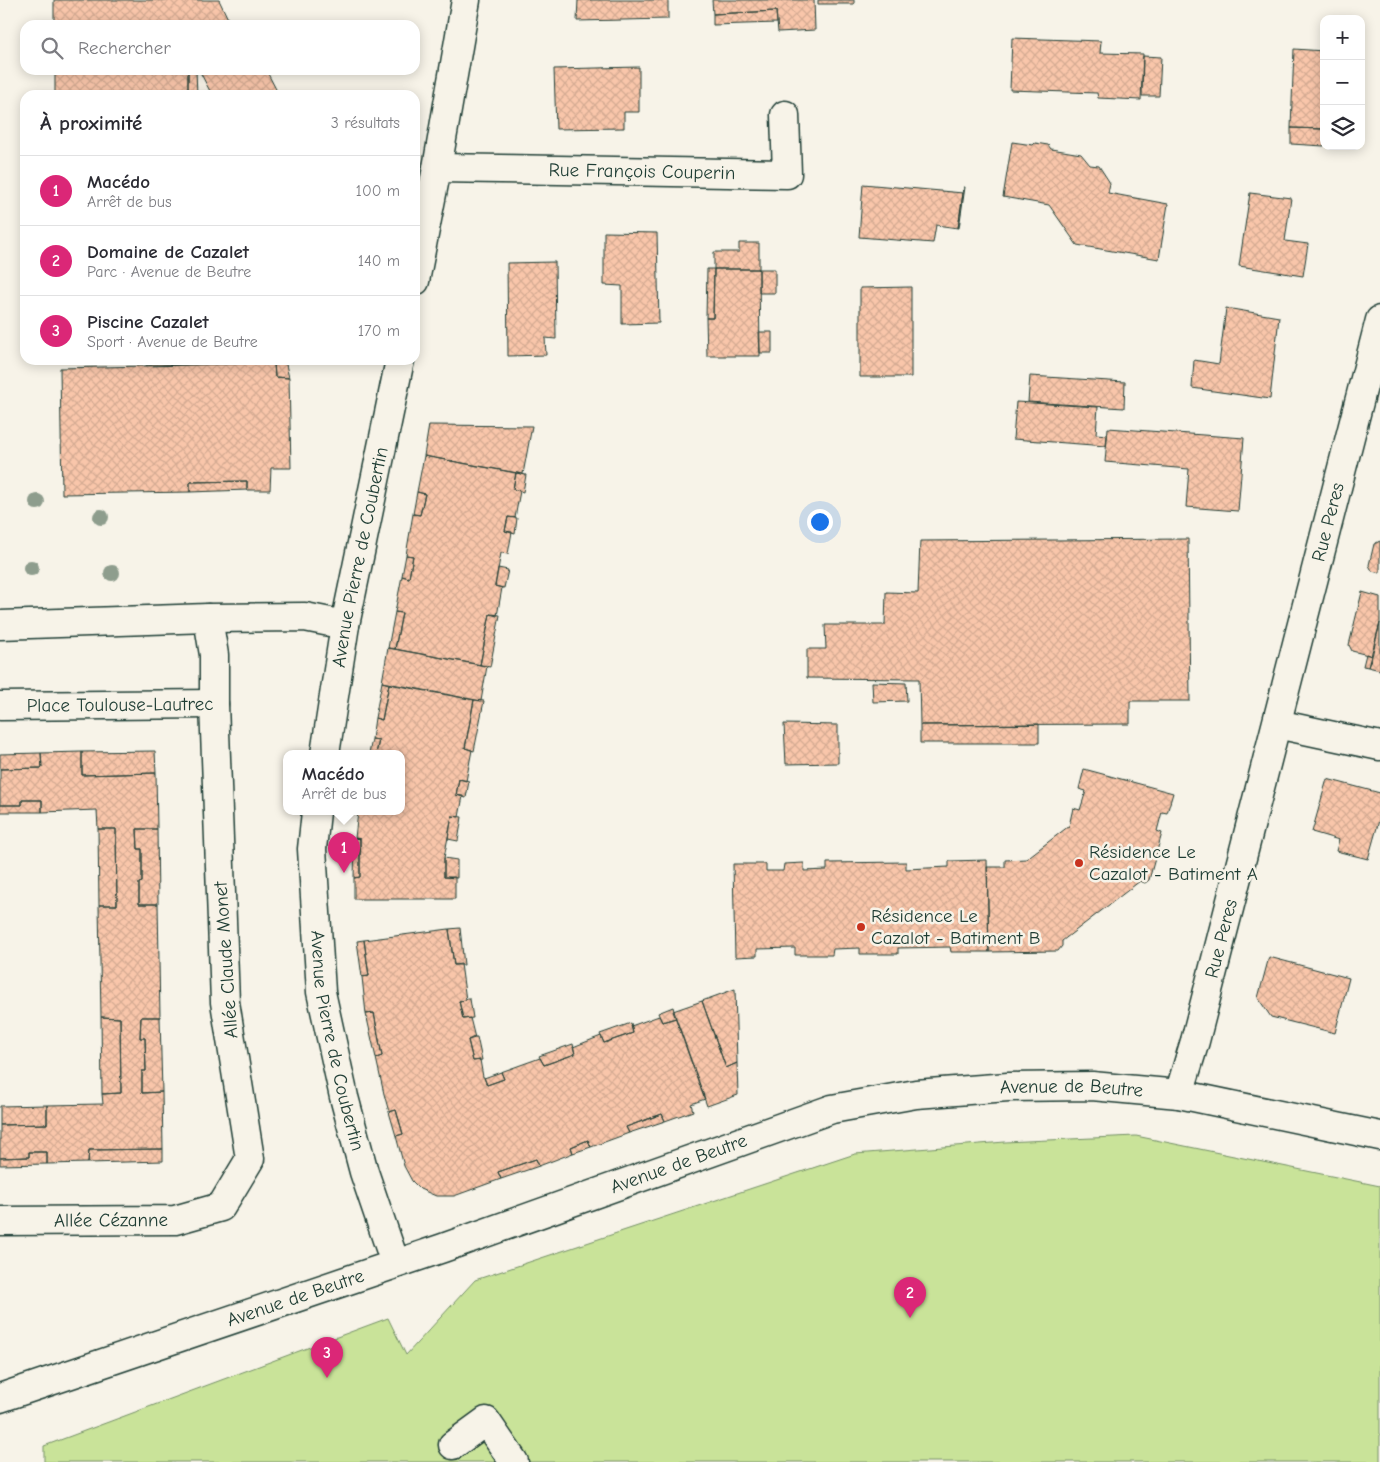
<!DOCTYPE html>
<html lang="fr">
<head>
<meta charset="utf-8">
<style>
  :root { --surface:#fff; --page:#f2f2f3; --text:#2b2b33; --muted:#7c7c81; --line:#e1e1e2; --accent:#db2777 }
  body { margin:0; font-family:"Comic Neue",sans-serif; background:var(--page); color:var(--text) }
  .controls { position:absolute; right:15px; top:15px; display:grid; overflow:hidden; border-radius:10px; box-shadow:0 2px 12px #0003 }
  .controls button { width:45px; height:45px; display:grid; place-items:center; padding:0; border:0; border-bottom:1px solid var(--line); background:var(--surface); color:var(--text); font:25px sans-serif }
  .you { position:absolute; left:819px; top:521px; width:18px; height:18px; margin:-12px; border:4px solid #fff; border-radius:50%; background:#1a73e8; box-shadow:0 0 0 8px #1a73e833 }
  .badge { display:grid; place-items:center; width:32px; height:32px; border-radius:50%; background:var(--accent); color:#fff; font-size:16px; font-weight:700 }
  .pin { position:absolute; translate:-50% -41px; filter:drop-shadow(0 1px 2px #0008) }
  .pin::after { content:''; position:absolute; top:26px; width:18px; height:15px; background:inherit; clip-path:polygon(0 0,100% 0,50% 100%) }
  .popup { position:absolute; left:283px; top:750px; width:122px; height:65px; box-sizing:border-box; display:grid; place-content:center; border-radius:10px; background:var(--surface); filter:drop-shadow(0 1px 4px #0005); font-size:16px; white-space:nowrap; color:var(--muted) }
  .popup b { font-size:19px; color:var(--text) }
  .popup::after { content:''; position:absolute; left:50%; top:100%; margin-left:-10px; border:10px solid transparent; border-top-color:var(--surface) }
  .list { margin:0; padding:0; list-style:none }
  h2 { display:flex; justify-content:space-between; align-items:center; height:65px; margin:0; padding:0 20px; font-size:21px }
  h2 small { font-size:16px; font-weight:400; color:var(--muted) }
  .list li { display:grid; grid-template-columns:32px 1fr auto; gap:15px; align-items:center; box-sizing:border-box; height:70px; padding:0 20px; border-top:1px solid var(--line) }
  .list b { display:block; font-size:19px; white-space:nowrap }
  .list p { margin:0; font-size:16px; white-space:nowrap; color:var(--muted) }
  .list em { font-size:16px; font-style:normal; color:var(--muted) }
  .icon { flex:none; width:28px; height:28px; fill:none; stroke:currentColor; stroke-width:2; stroke-linecap:round; stroke-linejoin:round }
  .map { position:relative; flex:none; width:1380px; height:1462px; overflow:hidden }
  .search { position:absolute; background:var(--surface); box-shadow:0 2px 12px #0003; left:20px; top:20px; width:400px; height:55px; display:flex; align-items:center; gap:12px; box-sizing:border-box; padding:0 18px; border-radius:15px; color:var(--muted); font-size:19px }
  .panel { position:absolute; background:var(--surface); box-shadow:0 2px 12px #0003; left:20px; top:90px; width:400px; height:275px; border-radius:15px }
  .map>svg:first-child { display:block }
</style>
</head>
<body>
<div class="map">
<svg width="1380" height="1462" viewBox="0 0 1380 1462">
  <defs>
    <pattern id="building-cross-hatch" width="8" height="8" patternUnits="userSpaceOnUse" patternTransform="scale(1.25)"><rect width="8" height="8" fill="#f9c6aa"/><path d="M0 0l8 8M0 8l8-8" fill="none" stroke="#d5ab93"/></pattern>
  </defs>
  <rect width="100%" height="100%" fill="#f7f3e8"/>
  <filter id="ink" filterUnits="userSpaceOnUse"><feTurbulence type="fractalNoise" baseFrequency=".02" numOctaves="2"/><feDisplacementMap in="SourceGraphic" scale="10" xChannelSelector="R" yChannelSelector="G"/><feConvolveMatrix kernelMatrix="1 2 1 2 8 2 1 2 1" color-interpolation-filters="sRGB"/></filter>
  <g filter="url(#ink)">
    <path fill="#c9e399" stroke="#749066" d="M 1136,1136 L 1380,1186 L 1380,1462 L 44,1462 L 44,1446 L 388,1318 L 406,1355 L 475,1280 L 855,1154 L 1005,1142 Z"/>
    <path fill="url(#building-cross-hatch)" stroke="#1f3d34" d="M 54,0 L 219,0 L 231,25 L 54,25 Z
      M 578,0 L 668,0 L 668,19 L 577,21 Z
      M 712,0 L 814,0 L 815,30 L 778,32 L 776,11 L 713,14 Z
      M 818,0 L 854,0 L 854,4 L 818,4 Z
      M 776,11 L 777,23 L 713,25 L 713,14 Z
      M 1012,38 L 1101,41 L 1100,53 L 1143,54 L 1141,100 L 1098,98 L 1097,93 L 1010,90 Z
      M 1294,49 L 1324,51 L 1324,129 L 1291,128 Z
      M 1143,56 L 1161,57 L 1159,96 L 1142,96 Z
      M 639,67 L 639,112 L 624,112 L 624,128 L 556,129 L 554,69 Z
      M 55,70 L 188,70 L 188,95 L 55,95 Z
      M 188,70 L 196,70 L 197,95 L 188,95 Z
      M 199,70 L 266,70 L 279,95 L 212,95 Z
      M 1291,128 L 1324,129 L 1324,146 L 1291,144 Z
      M 1012,142 L 1033,145 L 1035,143 L 1048,145 L 1051,149 L 1081,154 L 1090,165 L 1099,166 L 1110,183 L 1108,193 L 1168,204 L 1159,259 L 1077,245 L 1049,205 L 1003,197 Z
      M 863,184 L 963,193 L 958,228 L 936,225 L 933,243 L 859,237 Z
      M 964,187 L 965,187 L 959,228 L 958,228 Z
      M 1250,193 L 1291,198 L 1285,241 L 1308,244 L 1303,276 L 1239,266 Z
      M 604,232 L 657,233 L 659,323 L 622,324 L 622,286 L 604,285 Z
      M 739,243 L 759,243 L 759,269 L 714,269 L 714,252 L 739,252 Z
      M 555,262 L 556,339 L 545,338 L 546,355 L 508,356 L 507,263 Z
      M 707,269 L 714,269 L 713,318 L 706,318 Z
      M 714,269 L 759,269 L 760,356 L 707,356 L 706,318 L 713,318 Z
      M 759,269 L 775,269 L 775,293 L 759,293 Z
      M 911,287 L 911,377 L 860,377 L 860,288 Z
      M 1226,308 L 1279,317 L 1270,399 L 1192,388 L 1194,360 L 1219,364 Z
      M 759,332 L 772,332 L 772,353 L 760,353 Z
      M 146,360 L 285,360 L 289,378 L 275,377 L 274,363 L 146,365 Z
      M 274,363 L 275,377 L 289,378 L 291,468 L 271,468 L 270,490 L 247,490 L 247,481 L 190,482 L 190,492 L 62,494 L 60,368 Z
      M 1030,376 L 1125,382 L 1124,408 L 1028,402 Z
      M 1016,402 L 1098,407 L 1096,434 L 1107,435 L 1106,446 L 1013,439 Z
      M 429,425 L 532,426 L 523,474 L 424,456 Z
      M 1108,428 L 1244,438 L 1238,511 L 1186,507 L 1189,469 L 1105,462 Z
      M 424,456 L 516,473 L 513,489 L 520,491 L 515,518 L 508,517 L 505,531 L 512,532 L 508,554 L 501,553 L 495,586 L 502,588 L 497,616 L 490,614 L 480,665 L 395,649 L 402,613 L 395,612 L 402,576 L 409,578 L 413,556 L 406,555 L 413,514 L 420,515 L 425,494 L 417,492 Z
      M 516,473 L 526,475 L 523,492 L 513,489 Z
      M 247,481 L 247,490 L 190,492 L 190,482 Z
      M 417,492 L 425,494 L 420,515 L 413,514 Z
      M 508,517 L 517,518 L 515,534 L 505,531 Z
      M 1188,539 L 1190,701 L 1130,701 L 1130,724 L 920,725 L 919,679 L 807,678 L 807,649 L 826,649 L 825,625 L 885,625 L 886,592 L 918,593 L 920,541 Z
      M 1380,541 L 1380,573 L 1372,571 L 1369,565 L 1374,544 Z
      M 406,555 L 413,556 L 409,578 L 402,576 Z
      M 498,568 L 508,570 L 504,588 L 495,586 Z
      M 1362,592 L 1380,597 L 1380,623 L 1372,656 L 1352,651 L 1349,645 Z
      M 395,612 L 402,613 L 395,649 L 388,648 Z
      M 490,614 L 500,615 L 490,667 L 480,665 Z
      M 1380,623 L 1380,670 L 1368,667 Z
      M 388,648 L 487,666 L 481,701 L 382,682 Z
      M 1366,654 L 1372,656 L 1368,667 L 1363,666 Z
      M 382,682 L 389,684 L 382,720 L 375,718 Z
      M 872,682 L 906,683 L 907,701 L 873,702 Z
      M 389,684 L 474,700 L 465,748 L 472,750 L 466,781 L 459,779 L 456,795 L 463,796 L 459,817 L 452,816 L 444,858 L 444,877 L 455,877 L 455,899 L 354,899 L 354,878 L 360,877 L 360,839 L 355,838 L 358,812 L 402,812 L 402,754 L 376,754 L 379,740 L 372,739 L 375,718 L 382,720 Z
      M 474,700 L 484,701 L 474,751 L 465,748 Z
      M 784,724 L 838,725 L 838,763 L 786,764 Z
      M 1039,724 L 1039,743 L 920,743 L 920,725 Z
      M 372,739 L 379,740 L 376,754 L 369,754 Z
      M 155,751 L 156,773 L 82,775 L 82,752 Z
      M 82,752 L 82,775 L 156,773 L 157,829 L 137,829 L 138,849 L 142,849 L 142,882 L 139,883 L 139,904 L 158,904 L 160,1017 L 141,1017 L 140,1038 L 145,1038 L 146,1071 L 142,1071 L 142,1093 L 162,1092 L 163,1149 L 89,1150 L 88,1163 L 47,1164 L 47,1152 L 29,1152 L 29,1157 L 0,1158 L 0,1125 L 47,1124 L 47,1105 L 103,1104 L 102,1094 L 121,1093 L 120,1018 L 101,1017 L 99,905 L 117,905 L 116,829 L 98,829 L 97,810 L 42,812 L 42,800 L 22,800 L 22,805 L 0,805 L 0,769 L 42,768 L 41,753 Z
      M 41,753 L 42,768 L 0,769 L 0,754 Z
      M 1084,769 L 1173,793 L 1167,813 L 1162,812 L 1157,831 L 1162,833 L 1149,880 L 1145,883 L 1140,881 L 1062,941 L 1062,946 L 1058,951 L 989,952 L 987,867 L 1005,867 L 1005,860 L 1026,859 L 1069,826 L 1073,808 L 1080,810 L 1086,791 L 1079,789 Z
      M 459,779 L 469,781 L 466,798 L 456,795 Z
      M 1327,779 L 1380,793 L 1380,817 L 1368,859 L 1336,851 L 1339,840 L 1312,832 Z
      M 22,800 L 42,800 L 42,812 L 0,812 L 0,805 L 22,805 Z
      M 452,816 L 462,817 L 458,841 L 448,839 Z
      M 98,829 L 116,829 L 117,905 L 99,905 Z
      M 137,829 L 157,829 L 158,904 L 139,904 L 139,883 L 142,882 L 142,849 L 138,849 Z
      M 355,838 L 360,839 L 360,877 L 354,878 Z
      M 444,858 L 457,860 L 457,878 L 444,877 Z
      M 987,860 L 989,952 L 951,952 L 950,947 L 898,948 L 898,954 L 860,954 L 860,948 L 833,949 L 832,955 L 795,955 L 795,948 L 757,949 L 757,956 L 735,957 L 733,864 L 766,864 L 766,871 L 783,871 L 784,864 L 804,863 L 804,871 L 827,870 L 827,863 L 906,862 L 906,869 L 949,867 L 949,861 Z
      M 460,928 L 464,965 L 454,965 L 449,929 Z
      M 449,929 L 454,965 L 461,964 L 466,1000 L 459,1001 L 463,1019 L 470,1018 L 475,1038 L 468,1040 L 473,1061 L 480,1060 L 483,1077 L 484,1077 L 487,1085 L 504,1079 L 501,1072 L 540,1058 L 544,1065 L 575,1054 L 573,1047 L 601,1036 L 604,1043 L 633,1033 L 631,1026 L 659,1016 L 662,1022 L 676,1018 L 705,1099 L 691,1104 L 693,1111 L 665,1121 L 662,1114 L 626,1127 L 629,1133 L 591,1147 L 588,1140 L 571,1147 L 573,1153 L 539,1166 L 536,1159 L 498,1172 L 501,1179 L 454,1196 L 436,1196 L 420,1189 L 412,1181 L 404,1166 L 396,1136 L 403,1134 L 396,1110 L 389,1112 L 384,1094 L 376,1058 L 382,1056 L 374,1013 L 366,1014 L 362,977 L 369,976 L 364,940 Z
      M 364,940 L 369,976 L 362,977 L 357,941 Z
      M 1269,957 L 1349,978 L 1335,1033 L 1271,1017 L 1258,998 Z
      M 735,989 L 737,1063 L 726,1068 L 702,1001 Z
      M 466,999 L 470,999 L 473,1018 L 463,1019 L 459,1001 L 466,1000 Z
      M 702,1001 L 726,1068 L 737,1063 L 738,1095 L 707,1106 L 673,1011 Z
      M 673,1007 L 676,1018 L 662,1022 L 658,1013 Z
      M 374,1013 L 382,1056 L 376,1058 L 366,1014 Z
      M 101,1017 L 120,1018 L 121,1093 L 102,1094 Z
      M 141,1017 L 160,1017 L 162,1092 L 142,1093 L 142,1071 L 146,1071 L 145,1038 L 140,1038 Z
      M 631,1023 L 633,1033 L 604,1043 L 600,1034 Z
      M 474,1037 L 477,1037 L 482,1060 L 473,1061 L 468,1040 Z
      M 573,1044 L 575,1054 L 544,1065 L 539,1056 Z
      M 501,1072 L 504,1079 L 487,1085 L 484,1078 Z
      M 47,1105 L 47,1124 L 0,1125 L 0,1106 Z
      M 396,1110 L 403,1134 L 396,1136 L 389,1112 Z
      M 662,1114 L 665,1121 L 629,1133 L 626,1127 Z
      M 588,1140 L 591,1147 L 573,1153 L 571,1147 Z
      M 163,1149 L 163,1161 L 88,1163 L 89,1150 Z
      M 29,1152 L 47,1152 L 47,1164 L 0,1165 L 0,1158 L 29,1157 Z
      M 536,1159 L 539,1166 L 501,1179 L 498,1172 Z"/>
    <g fill="none" stroke-linecap="round" stroke-linejoin="round">
      <g stroke="#1f3d34" stroke-width="31">
        <g id="minor">
          <path id="s1" d="M 437,168 L 787,174 L 785,115"/>
          <path d="M 415,281 L 437,168 L 466,0"/>
          <path d="M 0,625 L 208,618 L 305,617 L 345,625"/>
          <path id="s2" d="M 0,706 L 214,704"/>
          <path d="M 1277,724 L 1380,746"/>
          <path id="s3" d="M 325,754 L 345,625 L 400,360"/>
          <path id="s4" d="M 316,812 L 312,849 L 321,992 L 344,1097 L 364,1172 L 395,1263"/>
          <path id="s5" d="M 1179,1094 L 1195,1041 L 1380,320"/>
          <path id="s6" d="M 0,1221 L 175,1220 L 221,1207 L 250,1159 L 225,1002 L 214,704 L 214,655 L 208,618"/>
          <path id="s7" d="M 0,1398 L 443,1248 L 832,1109 L 916,1094 L 1008,1087 L 1092,1086 L 1179,1094 L 1380,1136"/>
          <path d="M 453,1445 L 486,1421 L 514,1462"/>
        </g>
      </g>
      <use href="#minor" stroke="#f7f3e8" stroke-width="28"/>
    </g>
    <g fill="#8e9d8d">
      <circle cx="37" cy="502" r="8"/>
      <circle cx="101" cy="517" r="8"/>
      <circle cx="31" cy="568" r="8"/>
      <circle cx="112" cy="573" r="8"/>
    </g>
  </g>
  <g fill="#c8321e" stroke="#f7f3e8" stroke-width="2">
    <circle cx="1079" cy="863" r="5"/>
    <circle cx="861" cy="927" r="5"/>
  </g>
  <g text-anchor="middle" dominant-baseline="central" stroke-width="5" stroke-linejoin="round" paint-order="stroke">
    <g font-size="19" fill="#1f3d34" stroke="#f7f3e8">
      <text stroke="none"><textPath href="#s1" startOffset="205">Rue François Couperin</textPath></text>
      <text stroke="none"><textPath href="#s5" startOffset="591">Rue Peres</textPath></text>
      <text stroke="none"><textPath href="#s3" startOffset="200">Avenue Pierre de Coubertin</textPath></text>
      <text stroke="none"><textPath href="#s2" startOffset="120">Place Toulouse-Lautrec</textPath></text>
      <text stroke="none"><textPath href="#s5" startOffset="161">Rue Peres</textPath></text>
      <text transform="translate(226 960) rotate(-94)">Allée Claude Monet</text>
      <text stroke="none"><textPath href="#s4" startOffset="231">Avenue Pierre de Coubertin</textPath></text>
      <text stroke="none"><textPath href="#s7" startOffset="1122">Avenue de Beutre</textPath></text>
      <text stroke="none"><textPath href="#s7" startOffset="718">Avenue de Beutre</textPath></text>
      <text stroke="none"><textPath href="#s6" startOffset="111">Allée Cézanne</textPath></text>
      <text stroke="none"><textPath href="#s7" startOffset="312">Avenue de Beutre</textPath></text>
    </g>
    <g font-size="19" fill="#1f3d34" stroke="#f7f3e8" text-anchor="start">
      <text x="1089" y="852">Résidence Le<tspan x="1089" dy="22">Cazalot - Batiment A</tspan></text>
      <text x="871" y="916">Résidence Le<tspan x="871" dy="22">Cazalot - Batiment B</tspan></text>
    </g>
  </g>
</svg>
<div class="controls">
<button>+</button>
<button>−</button>
<button><svg class="icon" aria-label="layers" viewBox="0 0 24 24"><path d="M12 4l9 5-9 5-9-5zM3 14l9 5 9-5"/></svg></button>
</div>
<div class="you"></div>
<div class="pin badge" style="left:344px;top:873px">1</div>
<div class="popup"><b>Macédo</b>Arrêt de bus</div>
<div class="pin badge" style="left:910px;top:1318px">2</div>
<div class="pin badge" style="left:327px;top:1378px">3</div>
<div class="search"><svg class="icon" aria-label="search" viewBox="0 0 24 24"><circle cx="10" cy="10" r="6"/><path d="M15 15l6 6"/></svg>Rechercher</div>
<section class="panel">
<h2>À proximité<small>3 résultats</small></h2>
<ul class="list">
<li><span class="badge">1</span><div><b>Macédo</b><p>Arrêt de bus</p></div><em>100 m</em></li>
<li><span class="badge">2</span><div><b>Domaine de Cazalet</b><p>Parc · Avenue de Beutre</p></div><em>140 m</em></li>
<li><span class="badge">3</span><div><b>Piscine Cazalet</b><p>Sport · Avenue de Beutre</p></div><em>170 m</em></li>
</ul>
</section>
</div>
</body>
</html>
